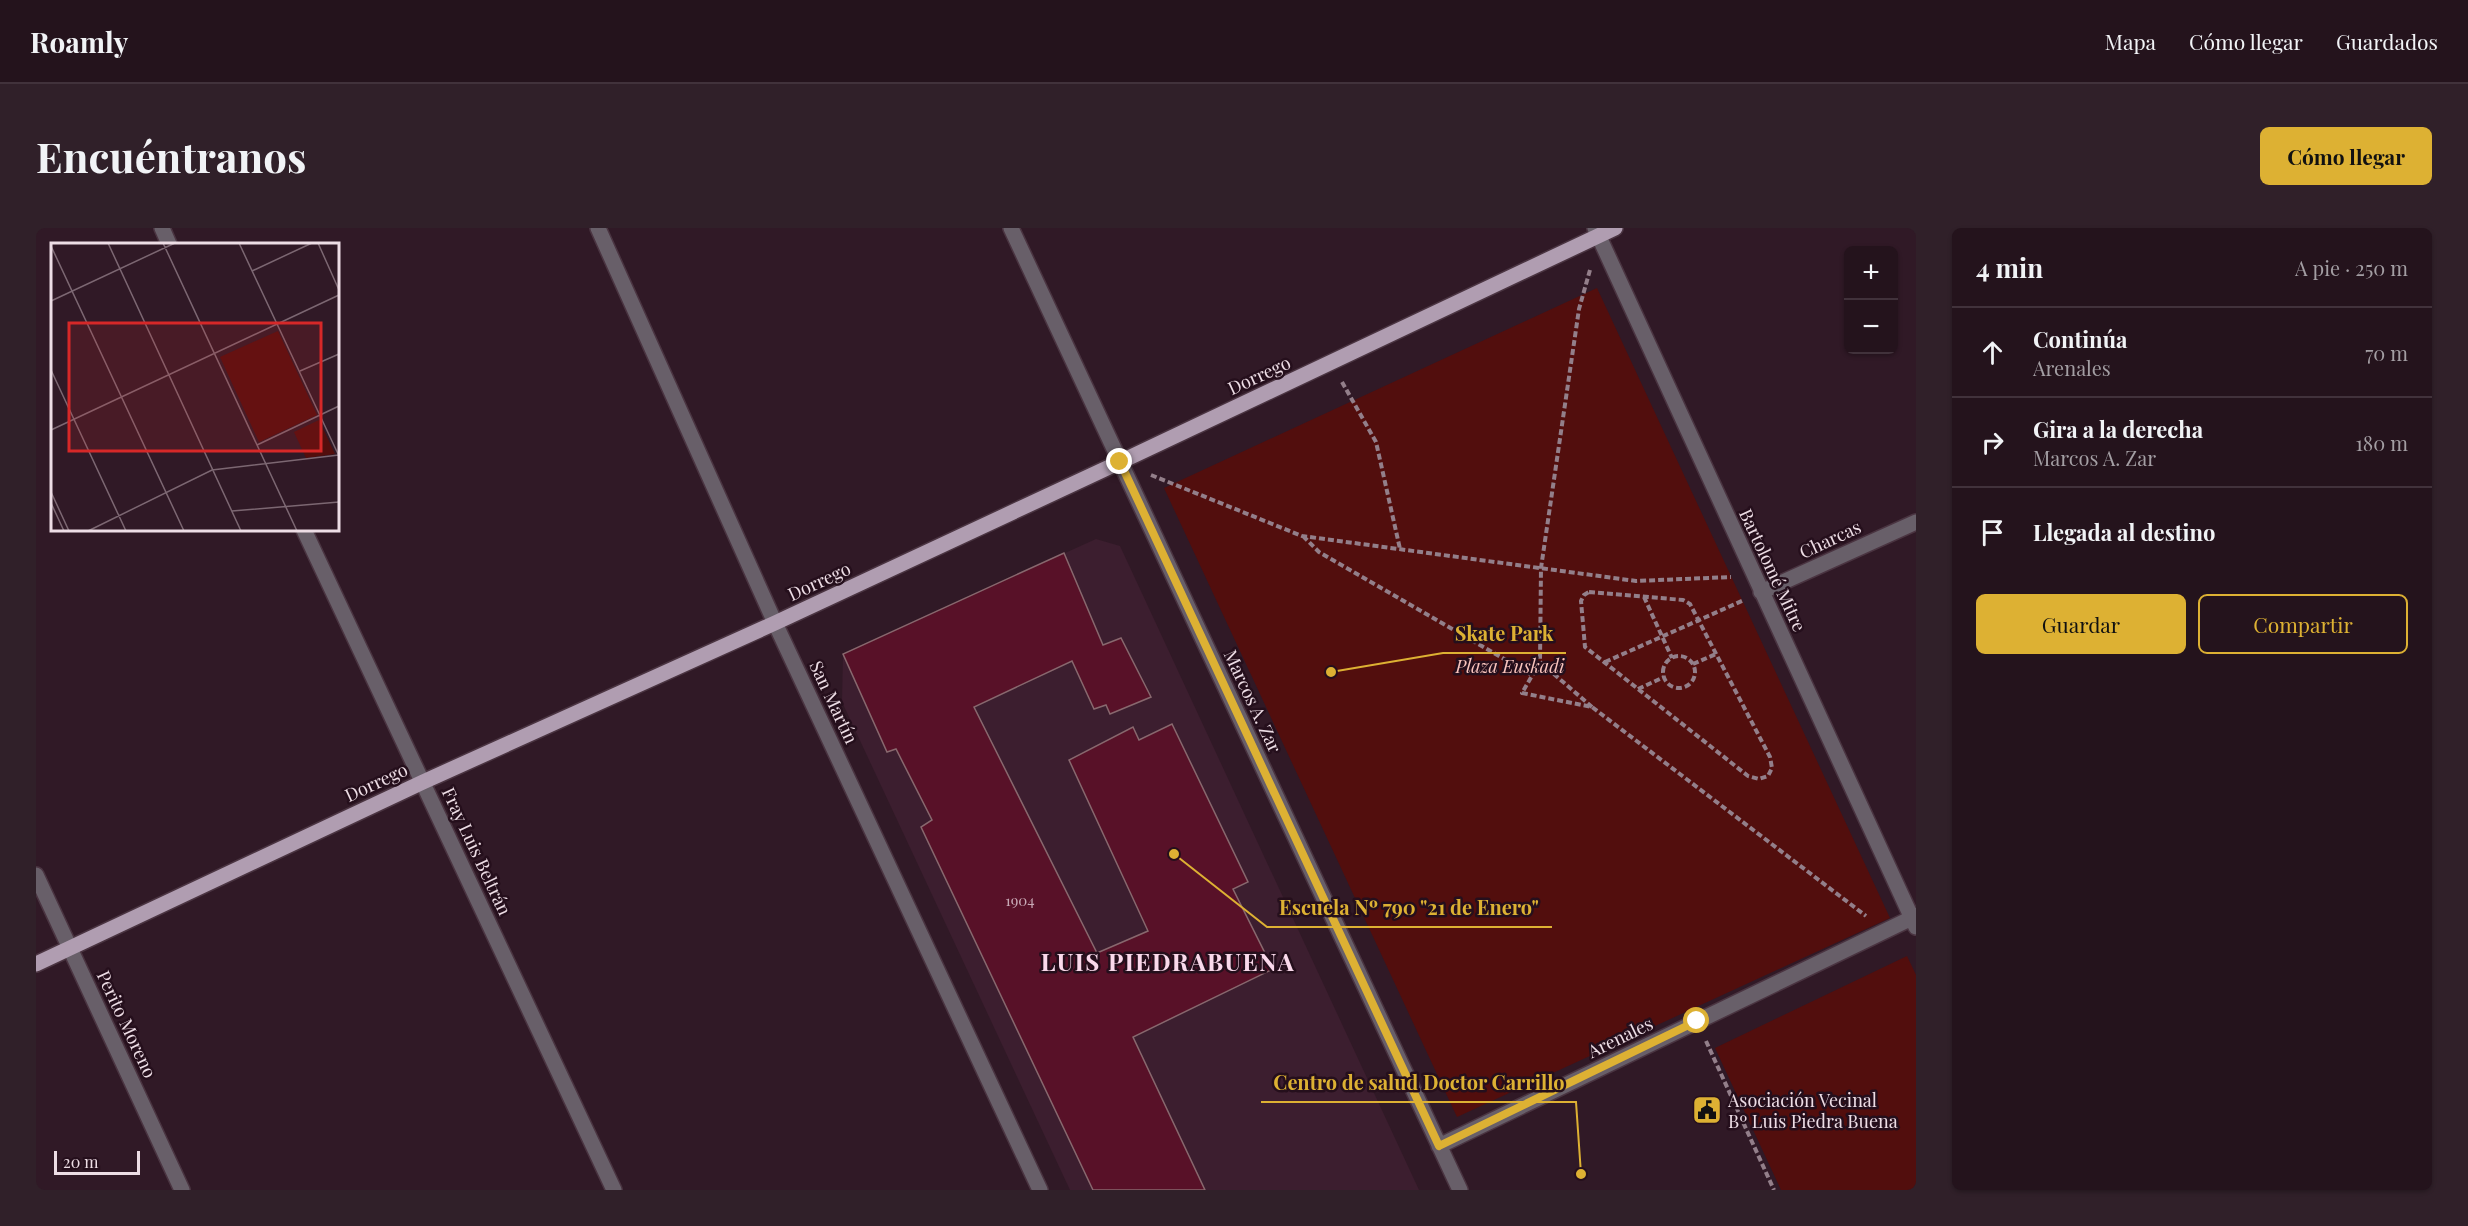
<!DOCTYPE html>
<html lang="es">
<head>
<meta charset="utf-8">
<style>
  :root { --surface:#24131c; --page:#302029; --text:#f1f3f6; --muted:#a39ea3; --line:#41323b; --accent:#ddb133 }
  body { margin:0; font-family:"Playfair Display",serif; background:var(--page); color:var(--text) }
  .controls { position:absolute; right:18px; top:18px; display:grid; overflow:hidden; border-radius:9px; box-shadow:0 2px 4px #0004 }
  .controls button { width:54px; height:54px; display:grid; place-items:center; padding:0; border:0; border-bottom:2px solid var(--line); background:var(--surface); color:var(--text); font:30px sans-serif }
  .scale { position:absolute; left:18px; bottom:15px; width:86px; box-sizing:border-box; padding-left:6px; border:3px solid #eddde5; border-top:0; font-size:16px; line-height:21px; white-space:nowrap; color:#eddde5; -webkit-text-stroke:4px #250f1c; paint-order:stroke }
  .stop { position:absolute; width:18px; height:18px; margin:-14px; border:4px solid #ddb133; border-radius:50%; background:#fff }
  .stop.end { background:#ddb133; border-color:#fff; box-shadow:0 2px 6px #0008 }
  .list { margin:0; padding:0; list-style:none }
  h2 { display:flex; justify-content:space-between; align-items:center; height:78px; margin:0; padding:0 24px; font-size:26px }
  h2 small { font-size:20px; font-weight:400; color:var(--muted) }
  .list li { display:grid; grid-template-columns:39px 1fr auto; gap:18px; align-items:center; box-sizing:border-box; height:90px; padding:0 24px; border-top:2px solid var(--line) }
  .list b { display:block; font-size:22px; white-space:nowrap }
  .list p { margin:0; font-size:20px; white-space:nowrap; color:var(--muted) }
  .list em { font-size:20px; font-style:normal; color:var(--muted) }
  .actions { display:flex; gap:12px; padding:18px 24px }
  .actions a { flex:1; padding:14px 0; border:2px solid var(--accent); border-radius:9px; text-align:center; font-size:21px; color:var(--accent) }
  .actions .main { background:var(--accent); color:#111 }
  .icon { flex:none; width:33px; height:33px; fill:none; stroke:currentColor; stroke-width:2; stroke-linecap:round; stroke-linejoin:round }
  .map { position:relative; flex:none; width:1880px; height:962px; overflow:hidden; border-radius:9px }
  header { display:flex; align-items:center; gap:36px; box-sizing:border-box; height:84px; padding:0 30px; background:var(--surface); border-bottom:2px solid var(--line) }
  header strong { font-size:28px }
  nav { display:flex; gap:33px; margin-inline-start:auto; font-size:21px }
  .intro { display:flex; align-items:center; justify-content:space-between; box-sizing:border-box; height:144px; padding:0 36px }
  h1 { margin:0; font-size:42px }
  .button { padding:15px 27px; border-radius:9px; background:var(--accent); color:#111; font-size:21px; font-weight:700 }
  main { display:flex; gap:36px; padding:0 36px }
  aside { flex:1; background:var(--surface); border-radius:9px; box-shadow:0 2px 4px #0004 }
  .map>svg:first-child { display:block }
</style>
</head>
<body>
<header>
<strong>Roamly</strong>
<nav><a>Mapa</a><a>Cómo llegar</a><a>Guardados</a></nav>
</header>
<div class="intro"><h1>Encuéntranos</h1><a class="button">Cómo llegar</a></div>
<main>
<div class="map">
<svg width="1880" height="962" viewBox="0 0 1880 962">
  <rect width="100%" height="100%" fill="#301926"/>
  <path fill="#3c1e2f" d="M 1060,311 L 1084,318 L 1383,962 L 1034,962 L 806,474 L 807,426 Z"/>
  <path fill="#520e0d" d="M 1561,60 L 1854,690 L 1421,889 L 1128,260 Z
    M 1871,728 L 1880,747 L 1880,962 L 1745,962 L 1679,820 Z"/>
  <path fill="#581128" stroke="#88686e" stroke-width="1.5" d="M 1028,325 L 1067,417 L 1085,410 L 1115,469 L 1074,486 L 1070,477 L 1058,481 L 1036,433 L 938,479 L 1061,725 L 1112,703 L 1033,532 L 1097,499 L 1103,512 L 1136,496 L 1212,654 L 1197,661 L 1237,741 L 1097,809 L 1169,962 L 1057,962 L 885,599 L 896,592 L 860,521 L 851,524 L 807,426 Z"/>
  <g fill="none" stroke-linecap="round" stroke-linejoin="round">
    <g stroke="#4a3441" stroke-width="18">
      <path id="minor" d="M 126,0 L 133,16
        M 562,0 L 739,395 L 1004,962
        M 975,0 L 1424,962
        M 1559,0 L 1880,699
        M 268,302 L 578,962
        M 1725,364 L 1880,294
        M 0,647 L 146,962
        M 1403,918 L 1880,688"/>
    </g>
    <g stroke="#4a3441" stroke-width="18">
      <path id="major" d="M 0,736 L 387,554 L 739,395 L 1084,234 L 1579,0"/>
    </g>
    <path stroke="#937f8a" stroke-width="4" stroke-dasharray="6 3" stroke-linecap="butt" d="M 1554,42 L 1543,81 L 1505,340 L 1504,434 L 1486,465 L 1556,479 L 1830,688
      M 1306,154 L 1340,214 L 1364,321
      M 1115,247 L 1266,308 L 1600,353 L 1695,349
      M 1267,308 L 1283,324 L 1496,447
      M 1553,364 L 1647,372 L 1654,376 L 1734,529 L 1736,540 L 1732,548 L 1723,551 L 1712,548 L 1549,419 L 1545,373 L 1548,367 Z
      M 1608,369 L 1636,430
      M1627 444a16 16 0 1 1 32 0a16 16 0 1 1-32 0Z
      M 1504,434 L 1556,479
      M 1569,434 L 1708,372
      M 1657,436 L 1680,426
      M 1602,461 L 1628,449
      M 1670,813 L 1738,962"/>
    <use href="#minor" stroke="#685f69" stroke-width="15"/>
    <use href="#major" stroke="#b09db1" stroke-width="15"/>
  </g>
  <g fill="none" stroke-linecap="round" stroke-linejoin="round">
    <path stroke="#ddb133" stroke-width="8" d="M 1084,234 L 1403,918 L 1661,793"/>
  </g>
  <defs>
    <g id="civic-square" transform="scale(1.5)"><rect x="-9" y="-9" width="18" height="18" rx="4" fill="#ddb133" stroke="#250f1c"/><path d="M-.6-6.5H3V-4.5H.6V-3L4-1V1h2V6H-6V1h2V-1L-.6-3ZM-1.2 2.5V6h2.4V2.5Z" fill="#111"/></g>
  </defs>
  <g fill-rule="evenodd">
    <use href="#civic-square" x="1671" y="882"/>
  </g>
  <g text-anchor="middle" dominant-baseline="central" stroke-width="5" stroke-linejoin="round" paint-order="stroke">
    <g font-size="15" fill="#c8aab6">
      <text x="984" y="672">1904</text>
    </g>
    <g font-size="18" fill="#eddde5" stroke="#250f1c">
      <text transform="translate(1223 147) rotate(-25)">Dorrego</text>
      <text transform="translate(1794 311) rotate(-25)">Charcas</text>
      <text transform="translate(1737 342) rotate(65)">Bartolomé Mitre</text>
      <text transform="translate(783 353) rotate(-25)">Dorrego</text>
      <text transform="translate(1217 473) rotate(65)">Marcos A. Zar</text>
      <text transform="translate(798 474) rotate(65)">San Martín</text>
      <text transform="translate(340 554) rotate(-25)">Dorrego</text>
      <text transform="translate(441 623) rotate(65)">Fray Luis Beltrán</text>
      <text transform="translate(91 796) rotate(65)">Perito Moreno</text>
      <text transform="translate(1584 809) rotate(-26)">Arenales</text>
    </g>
    <g font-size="18" font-style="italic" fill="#fac4bd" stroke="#250f1c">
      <text x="1474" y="438">Plaza Euskadi</text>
    </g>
    <g font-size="18" fill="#eddde5" stroke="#250f1c" text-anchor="start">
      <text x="1692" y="872">Asociación Vecinal<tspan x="1692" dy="21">Bº Luis Piedra Buena</tspan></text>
    </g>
    <g font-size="24" font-weight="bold" letter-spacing="1.5" fill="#fad9eb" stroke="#250f1c">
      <text x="1132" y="733">LUIS PIEDRABUENA</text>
    </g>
  </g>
  <g transform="translate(15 15)">
    <rect width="288" height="288" fill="#301926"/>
    <path d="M 227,88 L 266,172 L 208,199 L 169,114 ZM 268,177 L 284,211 L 255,215 L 243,189 Z" fill="#520e0d"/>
    <path fill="none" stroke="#7c6772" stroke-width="1.5" d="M 57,0 L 190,288M 112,0 L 246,288M 188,0 L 288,213M 267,0 L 288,47M 0,3 L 133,288M 201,28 L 261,0M 0,58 L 124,0M 0,127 L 75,288M 249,128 L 288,111M 0,187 L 288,52M 206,202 L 288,163M 0,249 L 18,288M 0,260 L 13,288M 181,268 L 288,259M 37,288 L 161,227 L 288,212"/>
    <path fill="#d62828" fill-opacity="0.15" stroke="#d62828" stroke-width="3" d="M 18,80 L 270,80 L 270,208 L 18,208 Z"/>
    <rect width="288" height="288" fill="none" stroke="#eddde5" stroke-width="3"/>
  </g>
  <path fill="none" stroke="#ddb133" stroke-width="2" d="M1295 444L1407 425H1530M1138 626L1231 699H1516M1545 946L1540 874H1225"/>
  <g fill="#ddb133" stroke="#250f1c" stroke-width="2">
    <circle cx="1295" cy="444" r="6"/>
    <circle cx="1138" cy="626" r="6"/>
    <circle cx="1545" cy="946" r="6"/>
  </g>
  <g font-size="20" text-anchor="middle" font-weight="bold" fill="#ddb133" stroke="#250f1c" stroke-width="5" stroke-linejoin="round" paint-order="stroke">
    <text x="1468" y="413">Skate Park</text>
    <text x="1373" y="687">Escuela Nº 790 "21 de Enero"</text>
    <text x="1383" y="862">Centro de salud Doctor Carrillo</text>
  </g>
</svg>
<div class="controls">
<button>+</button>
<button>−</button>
</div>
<div class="scale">20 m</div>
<div class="stop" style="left:1661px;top:793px"></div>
<div class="stop end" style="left:1084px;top:234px"></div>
</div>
<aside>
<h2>4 min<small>A pie · 250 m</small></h2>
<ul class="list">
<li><svg class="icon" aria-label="ahead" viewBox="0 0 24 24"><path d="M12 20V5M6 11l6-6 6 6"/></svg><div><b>Continúa</b><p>Arenales</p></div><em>70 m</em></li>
<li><svg class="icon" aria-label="right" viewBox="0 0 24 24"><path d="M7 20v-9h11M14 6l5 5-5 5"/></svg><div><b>Gira a la derecha</b><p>Marcos A. Zar</p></div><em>180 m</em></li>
<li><svg class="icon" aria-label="arrive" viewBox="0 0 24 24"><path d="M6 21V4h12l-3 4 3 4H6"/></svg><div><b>Llegada al destino</b></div></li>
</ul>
<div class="actions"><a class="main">Guardar</a><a>Compartir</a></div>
</aside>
</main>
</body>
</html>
